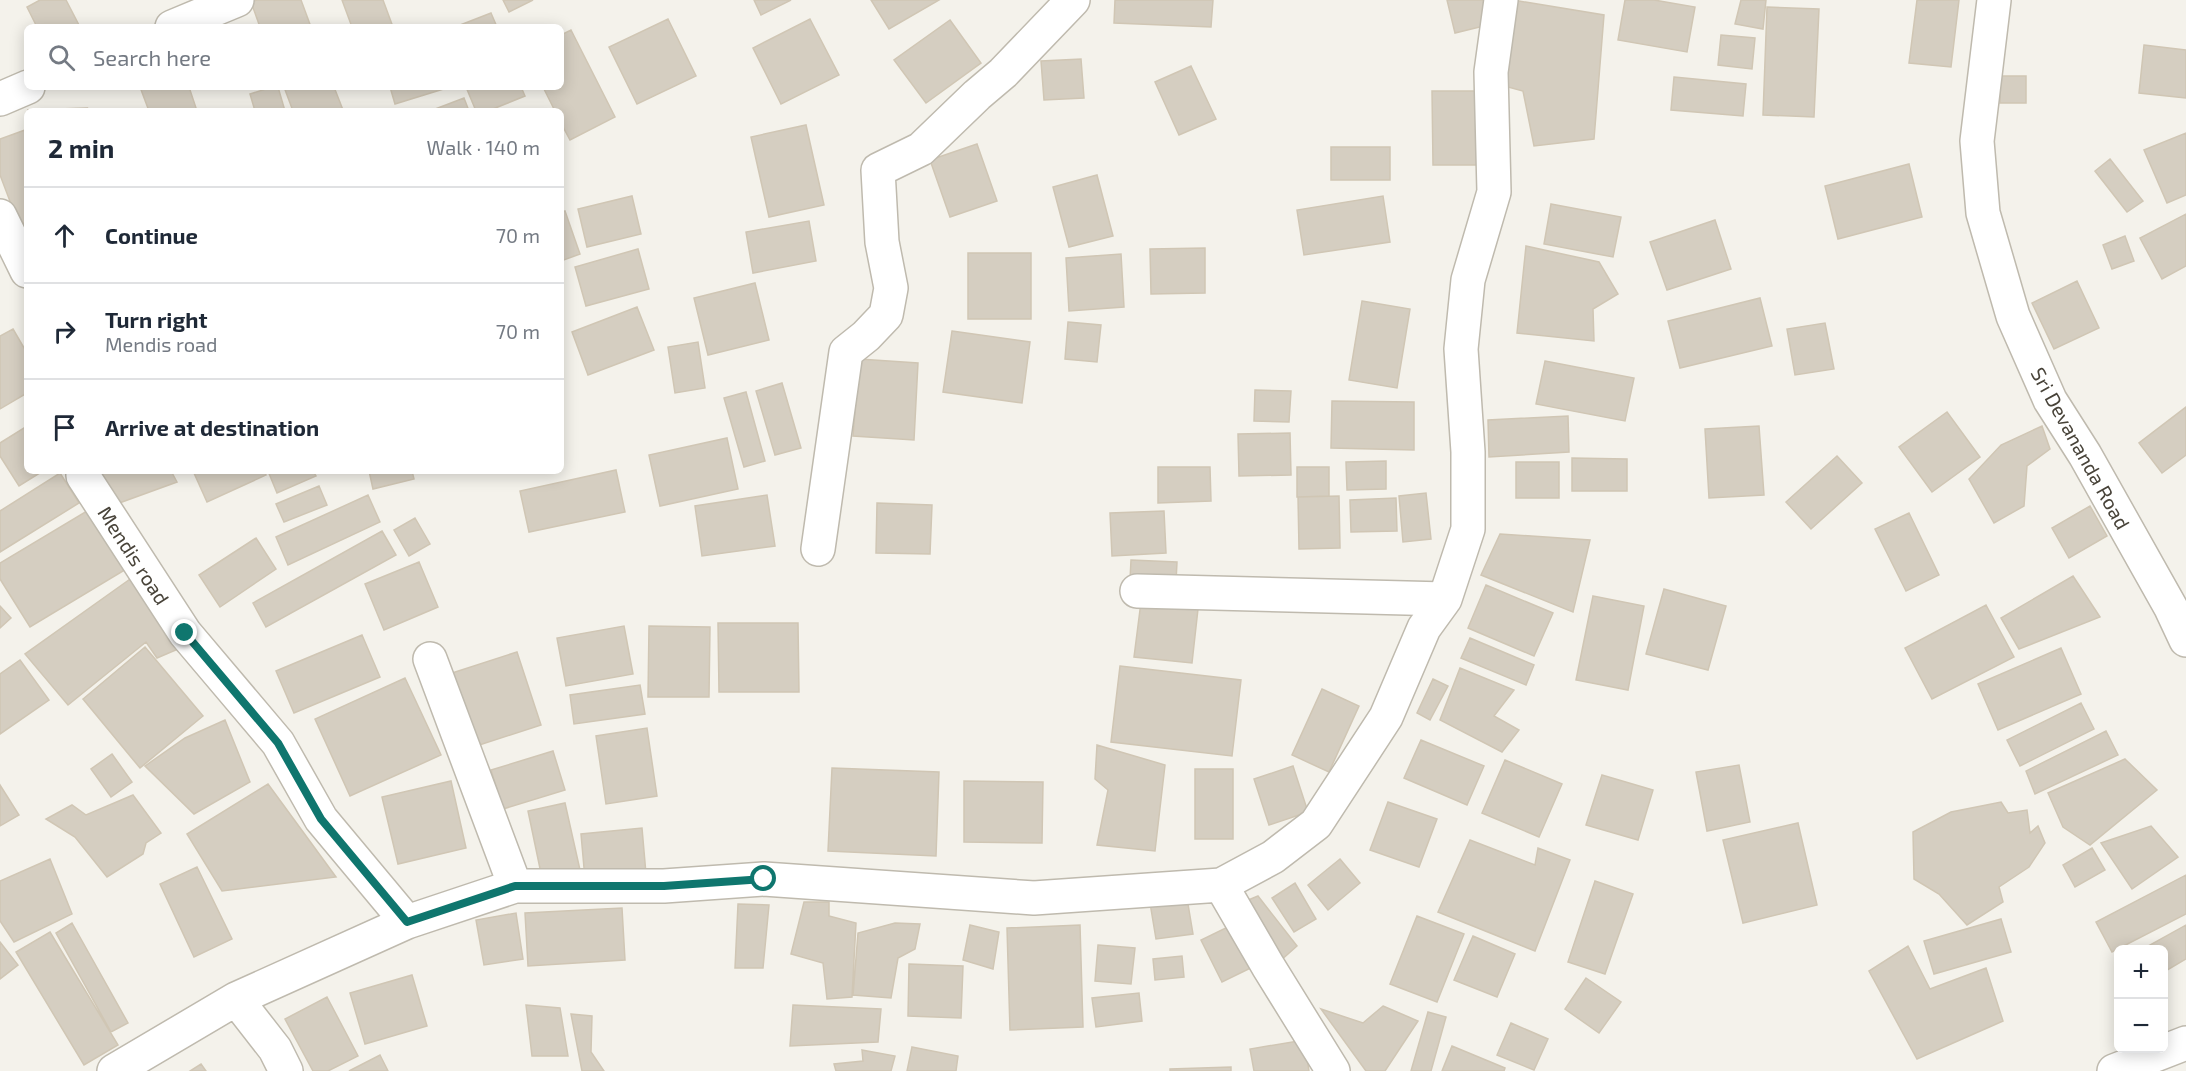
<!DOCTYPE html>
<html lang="en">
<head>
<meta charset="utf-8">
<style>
  :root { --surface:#fff; --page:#f6f6f7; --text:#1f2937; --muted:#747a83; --line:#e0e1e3 }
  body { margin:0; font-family:"Exo 2",sans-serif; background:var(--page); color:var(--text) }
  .controls { position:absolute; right:18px; bottom:18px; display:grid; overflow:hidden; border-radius:9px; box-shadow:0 3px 15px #0003 }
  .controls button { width:54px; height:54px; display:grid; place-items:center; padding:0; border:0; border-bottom:2px solid var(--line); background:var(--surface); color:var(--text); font:30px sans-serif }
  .stop { position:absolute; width:18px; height:18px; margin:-14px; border:4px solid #0f766e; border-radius:50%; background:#fff }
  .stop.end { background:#0f766e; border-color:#fff; box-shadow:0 2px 6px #0008 }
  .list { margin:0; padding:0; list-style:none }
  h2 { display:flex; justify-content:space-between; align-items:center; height:78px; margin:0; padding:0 24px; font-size:26px }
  h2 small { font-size:20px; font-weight:400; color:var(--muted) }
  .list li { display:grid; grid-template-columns:39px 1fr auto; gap:18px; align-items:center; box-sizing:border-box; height:96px; padding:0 24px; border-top:2px solid var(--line) }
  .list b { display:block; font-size:22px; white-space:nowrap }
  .list p { margin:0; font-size:20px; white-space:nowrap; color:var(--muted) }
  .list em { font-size:20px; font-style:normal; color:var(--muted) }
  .icon { flex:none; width:33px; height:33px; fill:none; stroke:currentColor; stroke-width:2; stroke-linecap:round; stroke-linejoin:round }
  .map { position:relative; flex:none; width:2186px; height:1071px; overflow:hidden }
  .search { position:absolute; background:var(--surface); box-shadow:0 3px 15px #0003; left:24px; top:24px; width:540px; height:66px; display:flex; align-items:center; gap:15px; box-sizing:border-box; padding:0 21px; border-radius:9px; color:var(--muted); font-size:22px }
  .panel { position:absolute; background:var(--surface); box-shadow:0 3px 15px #0003; left:24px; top:108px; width:540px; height:366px; border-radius:9px }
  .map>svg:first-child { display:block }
</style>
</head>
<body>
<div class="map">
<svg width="2186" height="1071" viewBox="0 0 2186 1071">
  <rect width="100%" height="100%" fill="#f4f2eb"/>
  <path fill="#d5cec1" stroke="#d0c6b4" stroke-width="1.5" d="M 40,0 L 66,0 L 80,27 L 37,27 L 27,7 Z
    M 257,0 L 301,0 L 311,27 L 260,27 L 251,2 Z
    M 342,0 L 383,0 L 393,27 L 352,27 Z
    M 503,0 L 533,0 L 509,12 Z
    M 754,0 L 791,0 L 761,15 Z
    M 871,0 L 939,0 L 889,29 Z
    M 1115,0 L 1213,0 L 1211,27 L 1114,23 Z
    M 1447,0 L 1486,0 L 1492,24 L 1455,33 Z
    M 1513,0 L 1604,15 L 1594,139 L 1534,146 L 1523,91 L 1497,84 Z
    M 1625,0 L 1654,0 L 1695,7 L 1687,52 L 1618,40 Z
    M 1741,0 L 1766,0 L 1763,29 L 1735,24 Z
    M 1917,0 L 1959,0 L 1951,67 L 1909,63 Z
    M 1767,7 L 1819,9 L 1814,117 L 1763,115 Z
    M 491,13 L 497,27 L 455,27 Z
    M 668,19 L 696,76 L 637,104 L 609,47 Z
    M 810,19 L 839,75 L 781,104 L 753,48 Z
    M 950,20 L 981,63 L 926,103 L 894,60 Z
    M 571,30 L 615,117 L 570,140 L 561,123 L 561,111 L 555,111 L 543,87 L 561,87 L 561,35 Z
    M 1721,35 L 1755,38 L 1752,69 L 1718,65 Z
    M 2144,45 L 2186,50 L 2186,98 L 2139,93 Z
    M 1081,59 L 1084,98 L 1044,100 L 1041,61 Z
    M 1191,66 L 1216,119 L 1179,135 L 1155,82 Z
    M 2000,76 L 2026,76 L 2026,103 L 2000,103 Z
    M 1674,77 L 1746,84 L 1743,116 L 1671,110 Z
    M 140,87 L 189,87 L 197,111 L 149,111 Z
    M 272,87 L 278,87 L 285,111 L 255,111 L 250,94 Z
    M 284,87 L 334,87 L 343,110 L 293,111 Z
    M 390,87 L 450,87 L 395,104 Z
    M 466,87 L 521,87 L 525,96 L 488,111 L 476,111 Z
    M 1432,91 L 1483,91 L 1484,165 L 1433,165 Z
    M 464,98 L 469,111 L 430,111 Z
    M 87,108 L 85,111 L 27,110 Z
    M 806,125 L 824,205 L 769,217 L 751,137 Z
    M 25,130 L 27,134 L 27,222 L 19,225 L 0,175 L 0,139 Z
    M 2186,133 L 2186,195 L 2167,203 L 2144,150 Z
    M 977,144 L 997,201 L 950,217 L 930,160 Z
    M 1331,147 L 1390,147 L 1390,180 L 1331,180 Z
    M 2110,159 L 2143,201 L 2127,212 L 2095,171 Z
    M 1909,164 L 1922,217 L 1838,239 L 1825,186 Z
    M 1097,175 L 1113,236 L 1069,247 L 1053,187 Z
    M 632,196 L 641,234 L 587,247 L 578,209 Z
    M 1383,196 L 1390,242 L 1304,255 L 1297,210 Z
    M 1551,204 L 1621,217 L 1613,257 L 1544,244 Z
    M 565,211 L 580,254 L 561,261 L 561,212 Z
    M 2186,214 L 2186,266 L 2162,279 L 2140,238 Z
    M 1715,220 L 1731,269 L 1667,290 L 1650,242 Z
    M 809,221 L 816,261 L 753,273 L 746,232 Z
    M 2125,236 L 2134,261 L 2112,269 L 2103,245 Z
    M 1526,246 L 1599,262 L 1618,294 L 1593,309 L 1594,341 L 1517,333 Z
    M 1205,248 L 1205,293 L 1151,294 L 1150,249 Z
    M 638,249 L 649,289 L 586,306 L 575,267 Z
    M 968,253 L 1031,253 L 1031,319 L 968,319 Z
    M 1121,254 L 1124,307 L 1069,311 L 1066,258 Z
    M 2077,281 L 2099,328 L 2054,349 L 2032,303 Z
    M 755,283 L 769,340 L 708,355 L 694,298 Z
    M 1760,298 L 1772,346 L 1680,368 L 1668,321 Z
    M 1362,301 L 1410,309 L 1397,388 L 1349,380 Z
    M 637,307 L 654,350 L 588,375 L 572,332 Z
    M 1068,322 L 1101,325 L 1097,362 L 1065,359 Z
    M 1825,323 L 1834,369 L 1795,375 L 1787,329 Z
    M 13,329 L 27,353 L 27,393 L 0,409 L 0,336 Z
    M 952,331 L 1030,342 L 1022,403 L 943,392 Z
    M 698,342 L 705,388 L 675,393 L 668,347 Z
    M 859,359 L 918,363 L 914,440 L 853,436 Z
    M 1545,361 L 1634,378 L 1625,421 L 1536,404 Z
    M 782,383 L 801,448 L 775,455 L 756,391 Z
    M 1255,390 L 1291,391 L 1289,422 L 1254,421 Z
    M 746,392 L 765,461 L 744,467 L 724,398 Z
    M 1332,401 L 1414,402 L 1414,450 L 1331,448 Z
    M 2186,407 L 2186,455 L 2162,473 L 2139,443 Z
    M 1947,412 L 1980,457 L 1932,492 L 1899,447 Z
    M 1568,416 L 1569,452 L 1489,457 L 1488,420 Z
    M 27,426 L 27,471 L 43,471 L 19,486 L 0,456 L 0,443 Z
    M 1759,426 L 1764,495 L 1709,498 L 1705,429 Z
    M 2042,426 L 2050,449 L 2027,466 L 2024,506 L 1994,523 L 1969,479 L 2001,445 Z
    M 1290,433 L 1291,475 L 1239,476 L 1238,434 Z
    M 727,438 L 738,489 L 660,506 L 649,455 Z
    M 1837,456 L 1862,483 L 1811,529 L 1786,502 Z
    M 1572,458 L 1627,459 L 1627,491 L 1572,491 Z
    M 1386,461 L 1386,489 L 1347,490 L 1346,462 Z
    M 1516,462 L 1559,462 L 1559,498 L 1516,498 Z
    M 1158,467 L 1210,467 L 1211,501 L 1158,503 Z
    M 1297,467 L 1329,467 L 1329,496 L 1297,497 Z
    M 616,470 L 625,512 L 529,532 L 520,491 Z
    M 93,471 L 171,471 L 177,482 L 111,506 Z
    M 198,471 L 264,471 L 266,475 L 207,502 L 194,473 Z
    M 268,471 L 313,471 L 316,476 L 277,493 Z
    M 369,471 L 412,471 L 414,479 L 373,489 Z
    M 60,473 L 79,503 L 0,552 L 0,511 Z
    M 319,486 L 327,505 L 284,522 L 276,504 Z
    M 1426,493 L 1431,539 L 1403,542 L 1399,496 Z
    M 368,495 L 380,522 L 288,565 L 276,537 Z
    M 767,495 L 775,546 L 702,556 L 695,506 Z
    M 1339,496 L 1340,548 L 1299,549 L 1298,497 Z
    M 1396,498 L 1397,531 L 1351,532 L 1350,500 Z
    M 877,503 L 932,505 L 930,554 L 876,553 Z
    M 2090,506 L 2107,536 L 2069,558 L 2052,528 Z
    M 92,508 L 128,568 L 30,627 L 0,579 L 0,563 Z
    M 1164,511 L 1166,553 L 1112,556 L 1110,513 Z
    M 1909,513 L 1939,575 L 1906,591 L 1875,529 Z
    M 415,518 L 430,544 L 409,556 L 394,530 Z
    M 382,531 L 396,555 L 266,627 L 253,603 Z
    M 1500,534 L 1590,540 L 1573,612 L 1481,575 Z
    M 256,538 L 276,569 L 220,607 L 199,575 Z
    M 1131,560 L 1177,562 L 1176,582 L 1130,580 Z
    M 419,562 L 438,607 L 384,630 L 365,584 Z
    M 140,572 L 183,647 L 157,658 L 146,642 L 68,705 L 25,654 Z
    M 2073,576 L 2100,617 L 2019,649 L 2001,618 Z
    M 1486,585 L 1553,613 L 1534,656 L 1468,628 Z
    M 1664,589 L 1726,606 L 1708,670 L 1646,654 Z
    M 1593,596 L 1644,606 L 1628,690 L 1576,680 Z
    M 1141,602 L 1198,609 L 1192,663 L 1134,657 Z
    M 1986,605 L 2014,657 L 1932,699 L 1905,648 Z
    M 0,606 L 11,618 L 0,628 Z
    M 718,623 L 798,623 L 799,692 L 719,692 Z
    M 624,626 L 633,674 L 566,686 L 557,638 Z
    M 649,626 L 710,627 L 709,697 L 648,697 Z
    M 362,635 L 380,677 L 294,713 L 276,671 Z
    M 1470,638 L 1534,665 L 1526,685 L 1461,658 Z
    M 145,647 L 203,716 L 140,768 L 83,699 Z
    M 2061,648 L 2081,694 L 1998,730 L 1978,684 Z
    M 517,652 L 541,725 L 473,747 L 449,674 Z
    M 20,660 L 49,700 L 0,734 L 0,674 Z
    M 1120,666 L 1241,680 L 1232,756 L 1111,742 Z
    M 1460,668 L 1514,690 L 1494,716 L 1519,730 L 1502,752 L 1440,720 Z
    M 405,678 L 441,755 L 350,796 L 315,719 Z
    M 1433,679 L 1448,686 L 1430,720 L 1417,713 Z
    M 640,685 L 645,714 L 574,724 L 570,695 Z
    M 1322,689 L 1359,706 L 1329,772 L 1292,755 Z
    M 2081,703 L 2094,729 L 2020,766 L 2007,740 Z
    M 225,720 L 250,782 L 194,814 L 145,766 L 185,738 Z
    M 647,728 L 657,796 L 606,804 L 596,736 Z
    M 2106,731 L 2118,755 L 2035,794 L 2026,771 Z
    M 1421,740 L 1484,766 L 1467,805 L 1404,778 Z
    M 1097,745 L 1165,765 L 1155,851 L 1097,845 L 1108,790 L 1095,779 Z
    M 553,751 L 565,790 L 503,809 L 491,770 Z
    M 112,754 L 132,782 L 111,797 L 91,769 Z
    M 2125,759 L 2157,790 L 2090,845 L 2063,827 L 2048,793 Z
    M 1505,760 L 1562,784 L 1539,837 L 1482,813 Z
    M 1739,765 L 1750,822 L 1707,831 L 1696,772 Z
    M 1293,766 L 1308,812 L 1269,825 L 1254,779 Z
    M 832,768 L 939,772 L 936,856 L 828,851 Z
    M 1195,769 L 1233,769 L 1233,839 L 1195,839 Z
    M 1602,775 L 1653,790 L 1638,840 L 1586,825 Z
    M 451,781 L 466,848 L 398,864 L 382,797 Z
    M 964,781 L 1043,782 L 1042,843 L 964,842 Z
    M 268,784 L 336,877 L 222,891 L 187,834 Z
    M 0,785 L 19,815 L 0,826 Z
    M 133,795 L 161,833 L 146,843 L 143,854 L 107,877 L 75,837 L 46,819 L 72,805 L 86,815 Z
    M 1388,802 L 1437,819 L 1419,867 L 1370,850 Z
    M 2001,802 L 2008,813 L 2027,810 L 2030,833 L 2038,826 L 2045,843 L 2029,867 L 1999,887 L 2003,902 L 1967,925 L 1939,894 L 1914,879 L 1913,832 L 1951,812 Z
    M 565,803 L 580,870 L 542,878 L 528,811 Z
    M 1798,823 L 1817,905 L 1743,923 L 1723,840 Z
    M 2151,826 L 2178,857 L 2132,889 L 2101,843 Z
    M 642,828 L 646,874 L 585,879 L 581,834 Z
    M 1470,840 L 1535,865 L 1538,848 L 1570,860 L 1535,951 L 1438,912 Z
    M 2092,848 L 2105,870 L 2075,887 L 2063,865 Z
    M 50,859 L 72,914 L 14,942 L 0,921 L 0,881 Z
    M 1340,859 L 1360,883 L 1328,910 L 1308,885 Z
    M 197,867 L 232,939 L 194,957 L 160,884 Z
    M 2186,875 L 2186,914 L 2112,952 L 2096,922 Z
    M 1595,881 L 1633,894 L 1605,974 L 1568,962 Z
    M 1295,883 L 1316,919 L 1294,932 L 1272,898 Z
    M 1258,896 L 1297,946 L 1278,963 L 1236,905 Z
    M 1187,898 L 1193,934 L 1156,939 L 1150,903 Z
    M 804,902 L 829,902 L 829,916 L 856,923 L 852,997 L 827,999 L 823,963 L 791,954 Z
    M 738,904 L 769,905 L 763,968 L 735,968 Z
    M 622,908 L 625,960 L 528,966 L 525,913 Z
    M 516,913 L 523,959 L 484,965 L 476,920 Z
    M 1417,916 L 1464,934 L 1437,1002 L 1390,984 Z
    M 2001,919 L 2011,952 L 1934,974 L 1924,941 Z
    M 72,923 L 128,1023 L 111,1032 L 56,933 Z
    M 895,923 L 920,924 L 915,949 L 898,958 L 891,998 L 853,995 L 858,933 Z
    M 1236,923 L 1257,965 L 1222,982 L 1201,940 Z
    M 970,925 L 999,932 L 993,969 L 963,960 Z
    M 1080,925 L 1083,1027 L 1010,1030 L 1007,928 Z
    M 2186,925 L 2186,959 L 2164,972 L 2164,950 L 2141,950 Z
    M 50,932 L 118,1045 L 84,1065 L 16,952 Z
    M 1473,936 L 1515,954 L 1497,997 L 1454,980 Z
    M 0,942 L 18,965 L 0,979 Z
    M 1098,945 L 1135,948 L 1131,984 L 1095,981 Z
    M 1908,946 L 1930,989 L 1986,968 L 2003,1021 L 1917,1059 L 1869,971 Z
    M 1182,956 L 1184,977 L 1155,980 L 1153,959 Z
    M 909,964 L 963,966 L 961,1018 L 908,1016 Z
    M 412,975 L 427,1026 L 365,1044 L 350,993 Z
    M 1586,978 L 1621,1002 L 1599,1033 L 1565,1009 Z
    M 1139,993 L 1142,1021 L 1096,1027 L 1092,998 Z
    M 327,997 L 358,1056 L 328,1071 L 313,1071 L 285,1019 Z
    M 526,1005 L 560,1008 L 568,1056 L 532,1056 Z
    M 793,1005 L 881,1009 L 878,1042 L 790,1046 Z
    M 1383,1006 L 1418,1021 L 1385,1071 L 1366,1071 L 1321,1009 L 1363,1023 Z
    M 1428,1012 L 1446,1017 L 1431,1071 L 1411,1071 Z
    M 571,1014 L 592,1016 L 591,1052 L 604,1071 L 582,1071 Z
    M 1511,1023 L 1548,1039 L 1534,1070 L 1497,1055 Z
    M 1304,1040 L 1309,1071 L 1254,1071 L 1250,1049 Z
    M 1452,1046 L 1505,1068 L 1504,1071 L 1442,1071 Z
    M 912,1047 L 958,1056 L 956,1071 L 907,1071 Z
    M 862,1050 L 895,1056 L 891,1071 L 836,1071 L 834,1064 L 863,1061 Z
    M 380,1055 L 388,1071 L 349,1071 Z
    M 201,1064 L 206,1071 L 190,1071 Z
    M 1231,1067 L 1231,1071 L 1170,1071 L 1170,1069 Z"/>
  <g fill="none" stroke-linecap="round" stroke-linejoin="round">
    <g stroke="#bfbaae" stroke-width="36">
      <path id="minor" d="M 1994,0 L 1977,141 L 1983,213 L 2013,316 L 2050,400 L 2085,455 L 2171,608 L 2186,640
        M 172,27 L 237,0
        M 0,99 L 28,87
        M 0,216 L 27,271
        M 83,471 L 83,476 L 185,633 L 278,743 L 321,819 L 407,922
        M 818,549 L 846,352 L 866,336 L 886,315 L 891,288 L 882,242 L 878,170 L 921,149 L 977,95 L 1003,73 L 1073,0
        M 1137,591 L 1445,599
        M 430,659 L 515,886
        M 1221,885 L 1268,966 L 1333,1071
        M 236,999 L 275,1049 L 286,1071
        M 114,1071 L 236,999 L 407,922 L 515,886 L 664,886 L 764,879 L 1034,898 L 1221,885 L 1273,857 L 1316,824 L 1386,717 L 1424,628 L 1445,599 L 1468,529 L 1468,452 L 1461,349 L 1468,280 L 1494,192 L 1491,72 L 1501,0
        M 2114,1071 L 2186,1043"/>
    </g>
    <use href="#minor" stroke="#fff" stroke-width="33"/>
  </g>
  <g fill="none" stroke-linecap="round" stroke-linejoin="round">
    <path stroke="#0f766e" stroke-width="8" d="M 185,633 L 278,743 L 321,819 L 407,922 L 515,886 L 664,886 L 764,879"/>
  </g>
  <g text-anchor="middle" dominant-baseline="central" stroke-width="5" stroke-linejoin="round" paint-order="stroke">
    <g font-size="20" fill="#484339" stroke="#fff">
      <text transform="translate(2081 448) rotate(61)">Sri Devananda Road</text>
      <text transform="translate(134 555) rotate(57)">Mendis road</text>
    </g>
  </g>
</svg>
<div class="controls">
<button>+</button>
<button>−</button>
</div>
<div class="stop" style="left:764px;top:879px"></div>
<div class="stop end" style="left:185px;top:633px"></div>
<div class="search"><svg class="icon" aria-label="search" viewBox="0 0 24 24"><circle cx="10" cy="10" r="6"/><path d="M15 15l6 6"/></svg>Search here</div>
<section class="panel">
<h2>2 min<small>Walk · 140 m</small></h2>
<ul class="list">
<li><svg class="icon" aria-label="ahead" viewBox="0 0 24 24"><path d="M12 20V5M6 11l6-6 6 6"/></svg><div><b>Continue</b></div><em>70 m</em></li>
<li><svg class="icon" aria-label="right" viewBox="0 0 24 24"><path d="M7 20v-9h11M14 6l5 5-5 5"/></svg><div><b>Turn right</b><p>Mendis road</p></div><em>70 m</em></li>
<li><svg class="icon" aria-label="arrive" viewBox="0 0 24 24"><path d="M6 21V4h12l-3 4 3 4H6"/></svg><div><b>Arrive at destination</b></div></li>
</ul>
</section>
</div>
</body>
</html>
